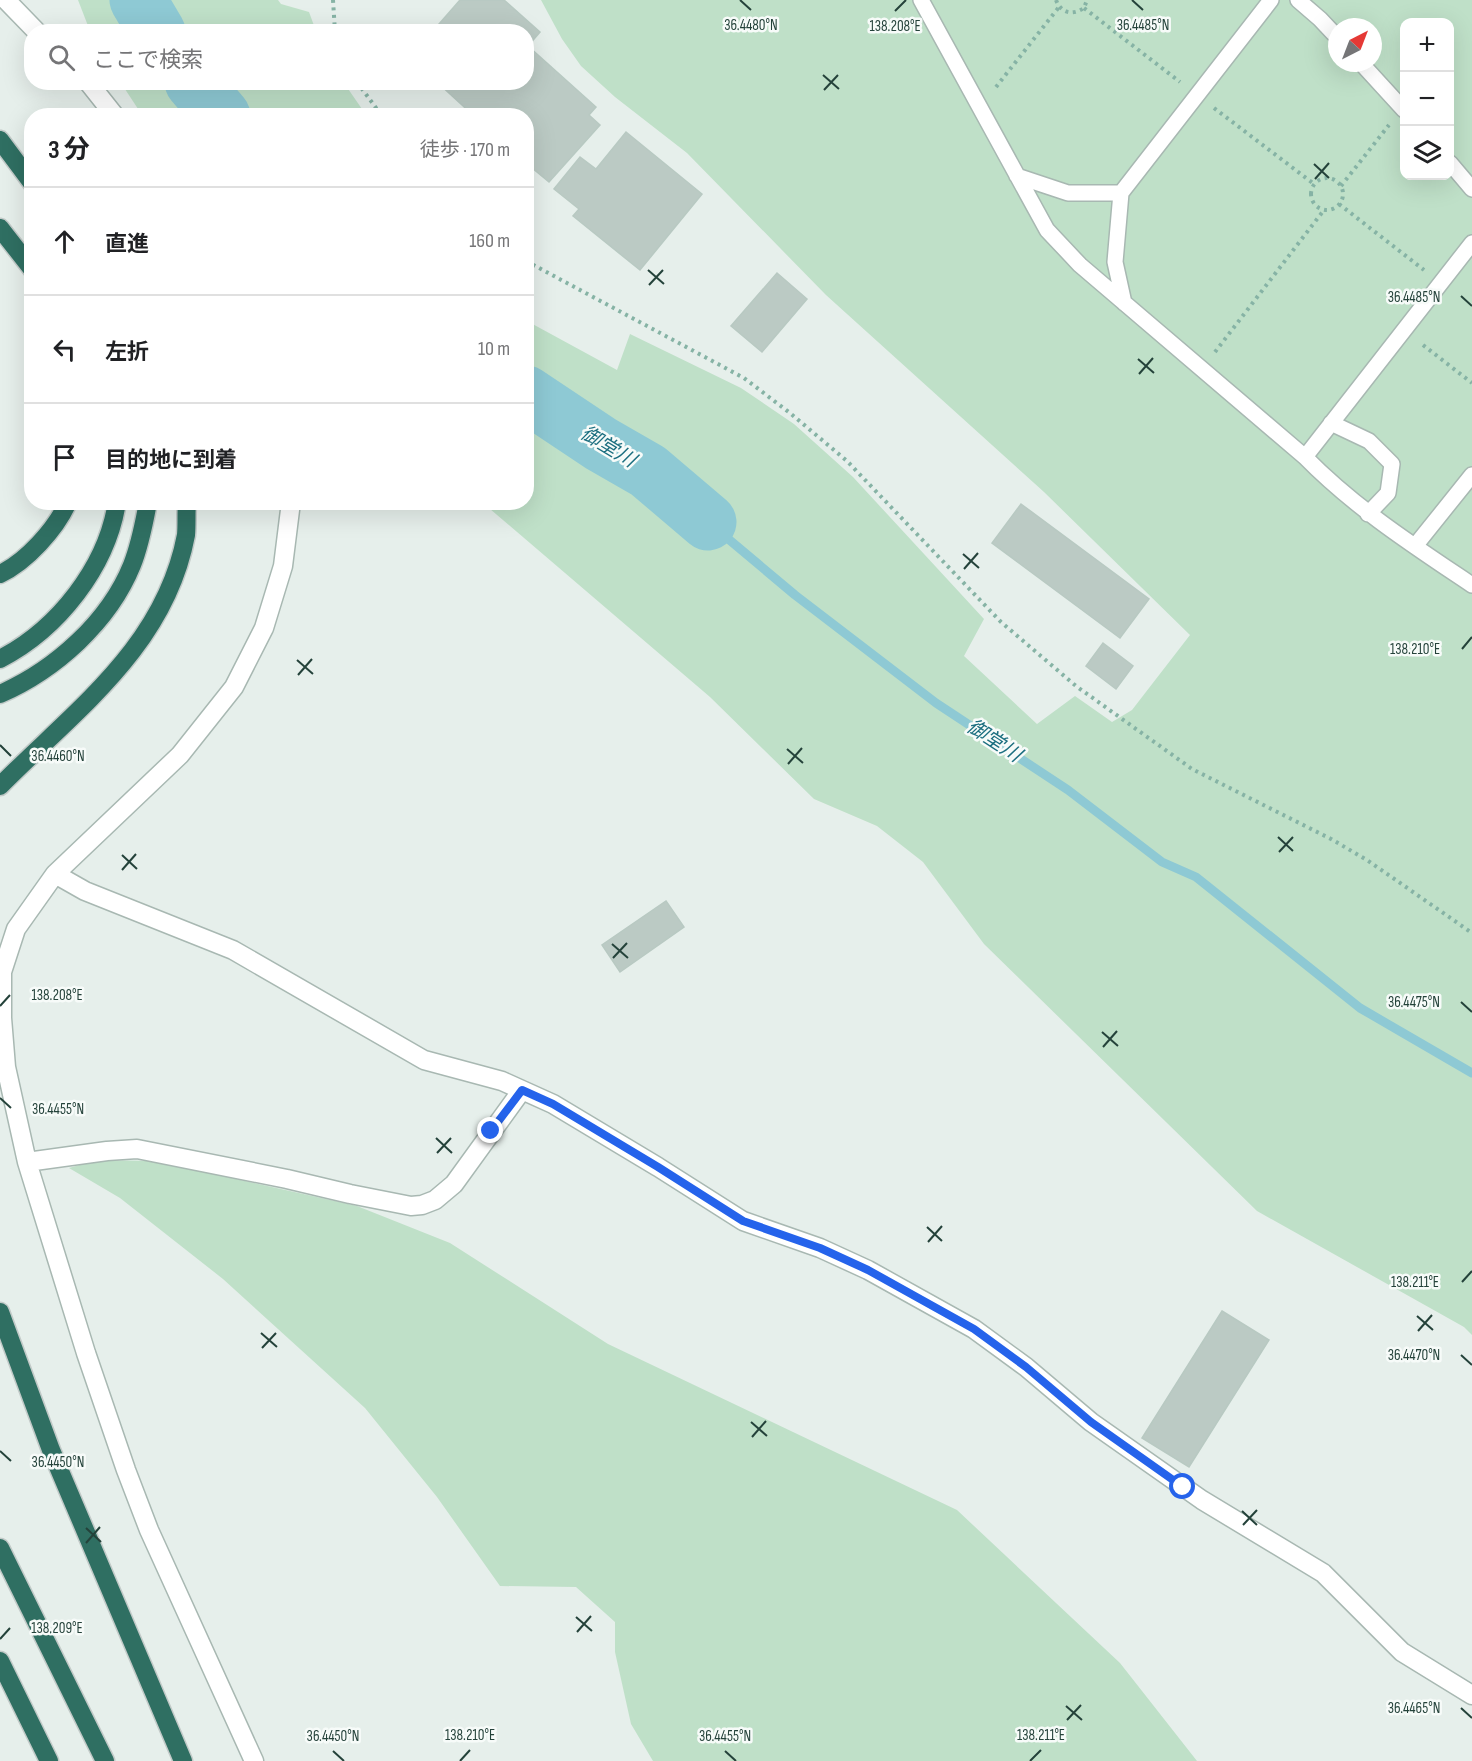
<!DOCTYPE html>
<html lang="ja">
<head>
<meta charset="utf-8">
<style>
  :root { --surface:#fff; --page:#f2f2f2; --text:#202124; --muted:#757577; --line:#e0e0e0 }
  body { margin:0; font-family:"Sofia Sans Condensed","Noto Sans JP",sans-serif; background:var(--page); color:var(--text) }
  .controls { position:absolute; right:18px; top:18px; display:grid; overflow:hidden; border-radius:12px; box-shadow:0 6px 24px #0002 }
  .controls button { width:54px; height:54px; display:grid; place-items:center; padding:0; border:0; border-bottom:2px solid var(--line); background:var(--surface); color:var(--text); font:30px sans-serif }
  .compass { position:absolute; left:1328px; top:18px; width:54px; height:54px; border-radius:50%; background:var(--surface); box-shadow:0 6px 24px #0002; rotate:42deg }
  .stop { position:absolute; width:18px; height:18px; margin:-14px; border:4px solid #2563eb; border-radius:50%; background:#fff }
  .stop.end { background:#2563eb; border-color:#fff; box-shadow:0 2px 6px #0008 }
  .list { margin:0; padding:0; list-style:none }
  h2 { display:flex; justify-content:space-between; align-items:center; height:78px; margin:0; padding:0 24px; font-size:26px }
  h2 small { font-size:20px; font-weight:400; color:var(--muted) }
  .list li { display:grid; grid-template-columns:39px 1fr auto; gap:18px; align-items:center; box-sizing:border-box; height:108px; padding:0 24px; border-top:2px solid var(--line) }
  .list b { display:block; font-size:22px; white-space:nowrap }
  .list em { font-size:20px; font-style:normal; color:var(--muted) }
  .icon { flex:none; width:33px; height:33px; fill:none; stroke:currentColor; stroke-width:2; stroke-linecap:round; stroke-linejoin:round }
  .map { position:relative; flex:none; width:1472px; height:1761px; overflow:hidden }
  .search { position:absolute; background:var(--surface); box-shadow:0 6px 24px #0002; left:24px; top:24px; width:510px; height:66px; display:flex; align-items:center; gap:15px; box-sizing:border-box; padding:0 21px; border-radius:24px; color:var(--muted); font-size:22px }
  .panel { position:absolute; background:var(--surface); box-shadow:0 6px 24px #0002; left:24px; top:108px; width:510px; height:402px; border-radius:24px }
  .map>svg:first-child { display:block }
</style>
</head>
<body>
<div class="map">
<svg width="1472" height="1761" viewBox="0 0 1472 1761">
  <rect width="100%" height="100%" fill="#e6efeb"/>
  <path fill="#bfe0c8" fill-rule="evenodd" d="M 78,0 L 278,0 L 281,4 L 309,12 L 316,31 L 90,31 Z
    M 541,0 L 1472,0 L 1472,1335 L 1464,1327 L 1257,1211 L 984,944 L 923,862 L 877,826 L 814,799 L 710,697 L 483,503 L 526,502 L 527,321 L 617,370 L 630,334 L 741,388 L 794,424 L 853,477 L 984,619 L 964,656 L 1037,724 L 1075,696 L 1112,722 L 1132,710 L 1190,635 L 1044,492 L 826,295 L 687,153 L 615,97 L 581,66 L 562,39 ZM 1404,22 L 1450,22 L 1450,176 L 1404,176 ZM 1337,27 L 1373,27 L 1373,63 L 1337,63 Z
    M 121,83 L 344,83 L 362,109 L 362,115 L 142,115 Z
    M 97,1160 L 155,1161 L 357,1206 L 450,1243 L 608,1344 L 957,1510 L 1120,1663 L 1197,1761 L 653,1761 L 631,1724 L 615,1652 L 615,1622 L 576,1587 L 500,1586 L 437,1497 L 365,1408 L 223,1279 L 120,1198 L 69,1168 Z"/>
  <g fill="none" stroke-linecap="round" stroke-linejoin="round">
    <path stroke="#8ec9d4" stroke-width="9" d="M 708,522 L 795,595 L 936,703 L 1068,790 L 1162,862 L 1196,877 L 1360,1008 L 1472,1073"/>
    <path stroke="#8ec9d4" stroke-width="57" d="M 138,0 L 157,32
      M 193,82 L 222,116
      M 526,394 L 601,444 L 648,471 L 708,522"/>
  </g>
  <path fill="#bbcac4" stroke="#b8c9c2" stroke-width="1.5" d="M 460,0 L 504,0 L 540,32 L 528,46 L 596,107 L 589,115 L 600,125 L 549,182 L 526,163 L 526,116 L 474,116 L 437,82 L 526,82 L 526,32 L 432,32 Z
    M 626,132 L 702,194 L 640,270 L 573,216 L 579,209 L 554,189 L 580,157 L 596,169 Z
    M 777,273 L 807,299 L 762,352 L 731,326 Z
    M 1021,504 L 1149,599 L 1120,638 L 992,543 Z
    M 1103,643 L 1133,666 L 1116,689 L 1086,666 Z
    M 666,901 L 684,927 L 620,972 L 602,945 Z
    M 1222,1311 L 1269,1340 L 1189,1467 L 1142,1438 Z"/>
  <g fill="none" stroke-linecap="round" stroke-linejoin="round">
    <g stroke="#a8b8b2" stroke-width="18">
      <path id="lane" d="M 921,0 L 1047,230 L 1080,265 L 1305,457 C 1355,508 1414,546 1472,585
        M 1298,0 L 1320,19 L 1337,37
        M 1361,63 L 1404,110
        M 1450,163 L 1472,189
        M 1017,176 L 1068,193 L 1121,193 L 1271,0
        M 1121,193 L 1115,262 L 1124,303
        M 1331,423 L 1369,441 L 1392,464 L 1388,493 L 1368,514
        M 1305,457 L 1472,243
        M 1415,546 L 1472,475"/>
    </g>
    <g stroke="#a8b8b2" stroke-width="21">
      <path id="street" d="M 6,0 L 37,32
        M 88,82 L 115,116
        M 55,874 L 85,891 L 233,950 L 424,1060 L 502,1081 L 553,1104 L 658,1167 L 743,1221 L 820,1248 L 868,1270 L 974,1329 L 1026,1367 L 1091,1422 L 1202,1500 L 1323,1573 L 1402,1652 L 1472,1695
        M 27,1162 L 107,1151 L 137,1149 L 287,1179 L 350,1194 L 411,1206 L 422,1205 L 435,1200 L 454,1184 L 522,1090
        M 254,1761 L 149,1530 L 126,1470 L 86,1353 L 27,1162 L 6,1067 L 2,1018 L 2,972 L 16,929 L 55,874 L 180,755 L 234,687 L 264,628 L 283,566 L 291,502"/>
    </g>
    <g stroke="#c2cac8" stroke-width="21">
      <path id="highway" d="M 0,140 L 32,183
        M 0,228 L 32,269
        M 0,574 C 26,562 56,529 68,502
        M 0,659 C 58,629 107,567 117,502
        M 0,694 C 55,670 109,622 132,565 C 140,545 144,524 148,502
        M 0,786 C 75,710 165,647 186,535 C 187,524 186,513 187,502
        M 0,1312 L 51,1450 L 183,1761
        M 0,1548 L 105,1761
        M 0,1661 L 49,1761"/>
    </g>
    <path stroke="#86b3a5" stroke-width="4" stroke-dasharray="3 4.5" stroke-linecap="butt" d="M 333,0 L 335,32
      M 1056,0 C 1061,13 1072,16 1084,8 L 1087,0
      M 1084,8 L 1180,82
      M 357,82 L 382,116
      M 996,87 L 1059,7
      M 1214,108 L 1314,184
      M1311 194a16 16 0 1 1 32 0a16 16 0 1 1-32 0Z
      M 1341,186 L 1389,125
      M 1339,204 L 1424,270
      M 526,261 L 744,378 L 790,413 L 847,461 L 1001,622 L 1076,686 L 1192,769 L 1331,839 L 1367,860 L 1472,933
      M 1423,345 L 1472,383
      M 1215,352 L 1324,210"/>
    <use href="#lane" stroke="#fff" stroke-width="15"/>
    <use href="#street" stroke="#fff" stroke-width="18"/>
    <use href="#highway" stroke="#2f6f62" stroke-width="18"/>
  </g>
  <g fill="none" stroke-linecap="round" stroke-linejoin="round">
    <path stroke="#2563eb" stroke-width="8" d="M 491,1131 L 522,1090 L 553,1104 L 658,1167 L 743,1221 L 820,1248 L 868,1270 L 974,1329 L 1026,1367 L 1091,1422 L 1183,1487"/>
  </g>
  <path fill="none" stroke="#24423a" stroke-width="2" d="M 740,0 L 751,10M 1132,0 L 1143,10M 895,11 L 906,0M 823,75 L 839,89M 824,90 L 838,75M 1314,164 L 1329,178M 1315,179 L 1329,163M 648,270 L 664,284M 649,285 L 663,270M 1461,296 L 1472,306M 1138,359 L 1154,373M 1139,374 L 1153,358M 963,554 L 979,568M 964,569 L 978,553M 1462,649 L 1472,637M 297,660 L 313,674M 298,675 L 312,659M 0,745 L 11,756M 787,749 L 803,763M 788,764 L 802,748M 1278,837 L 1293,851M 1279,852 L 1293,837M 122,855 L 137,869M 122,870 L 136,854M 612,944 L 628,958M 613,958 L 627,943M 1461,1002 L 1472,1012M 0,1006 L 10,995M 1102,1032 L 1118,1046M 1103,1047 L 1117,1031M 0,1098 L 11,1108M 436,1138 L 452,1153M 437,1153 L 451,1138M 927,1227 L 942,1241M 928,1242 L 942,1226M 1462,1282 L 1472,1271M 1417,1316 L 1433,1330M 1418,1331 L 1432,1315M 261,1333 L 277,1347M 262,1348 L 276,1333M 1461,1355 L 1472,1365M 751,1422 L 767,1436M 752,1437 L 766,1421M 0,1451 L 11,1461M 1242,1511 L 1257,1525M 1243,1525 L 1257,1510M 86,1528 L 101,1542M 86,1543 L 100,1527M 576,1617 L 592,1631M 577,1632 L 591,1616M 0,1639 L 10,1628M 1066,1706 L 1082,1720M 1461,1708 L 1472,1718M 1067,1720 L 1081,1705M 333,1751 L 344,1761M 725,1751 L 736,1761M 460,1761 L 470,1750M 1030,1761 L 1041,1750"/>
  <g text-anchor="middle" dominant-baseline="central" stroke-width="5" stroke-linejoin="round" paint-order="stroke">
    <g font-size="20" font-style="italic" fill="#1c6f80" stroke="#f7fbf9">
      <text transform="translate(608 447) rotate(31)">御堂川</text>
      <text transform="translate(994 741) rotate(33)">御堂川</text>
    </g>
  </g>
  <g font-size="15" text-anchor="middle" fill="#24423a" stroke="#f7fbf9" stroke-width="5" stroke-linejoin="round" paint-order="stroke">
    <text x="751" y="30">36.4480°N</text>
    <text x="1143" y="30">36.4485°N</text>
    <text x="895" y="31">138.208°E</text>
    <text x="1414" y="302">36.4485°N</text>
    <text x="1415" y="654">138.210°E</text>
    <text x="58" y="761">36.4460°N</text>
    <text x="57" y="1000">138.208°E</text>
    <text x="1414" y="1007">36.4475°N</text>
    <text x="58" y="1114">36.4455°N</text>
    <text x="1415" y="1287">138.211°E</text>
    <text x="1414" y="1360">36.4470°N</text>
    <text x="58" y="1467">36.4450°N</text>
    <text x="57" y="1633">138.209°E</text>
    <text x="1414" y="1713">36.4465°N</text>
    <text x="470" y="1740">138.210°E</text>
    <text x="1041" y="1740">138.211°E</text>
    <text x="333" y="1741">36.4450°N</text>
    <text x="725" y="1741">36.4455°N</text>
  </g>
</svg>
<div class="controls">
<button>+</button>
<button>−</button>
<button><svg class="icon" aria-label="layers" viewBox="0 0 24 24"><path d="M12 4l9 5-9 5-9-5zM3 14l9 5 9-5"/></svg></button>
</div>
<svg class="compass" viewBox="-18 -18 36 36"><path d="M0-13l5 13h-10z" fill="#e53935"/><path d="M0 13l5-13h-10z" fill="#757577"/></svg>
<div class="stop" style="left:1183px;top:1487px"></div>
<div class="stop end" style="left:491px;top:1131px"></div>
<div class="search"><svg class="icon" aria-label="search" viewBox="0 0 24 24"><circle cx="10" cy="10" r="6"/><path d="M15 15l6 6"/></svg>ここで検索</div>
<section class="panel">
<h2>3 分<small>徒歩 · 170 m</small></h2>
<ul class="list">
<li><svg class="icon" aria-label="ahead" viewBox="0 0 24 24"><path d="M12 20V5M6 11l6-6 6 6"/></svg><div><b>直進</b></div><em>160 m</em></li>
<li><svg class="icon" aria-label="left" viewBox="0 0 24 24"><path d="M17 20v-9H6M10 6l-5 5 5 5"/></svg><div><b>左折</b></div><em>10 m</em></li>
<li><svg class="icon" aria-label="arrive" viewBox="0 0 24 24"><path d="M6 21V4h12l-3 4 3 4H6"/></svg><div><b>目的地に到着</b></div></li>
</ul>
</section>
</div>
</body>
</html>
